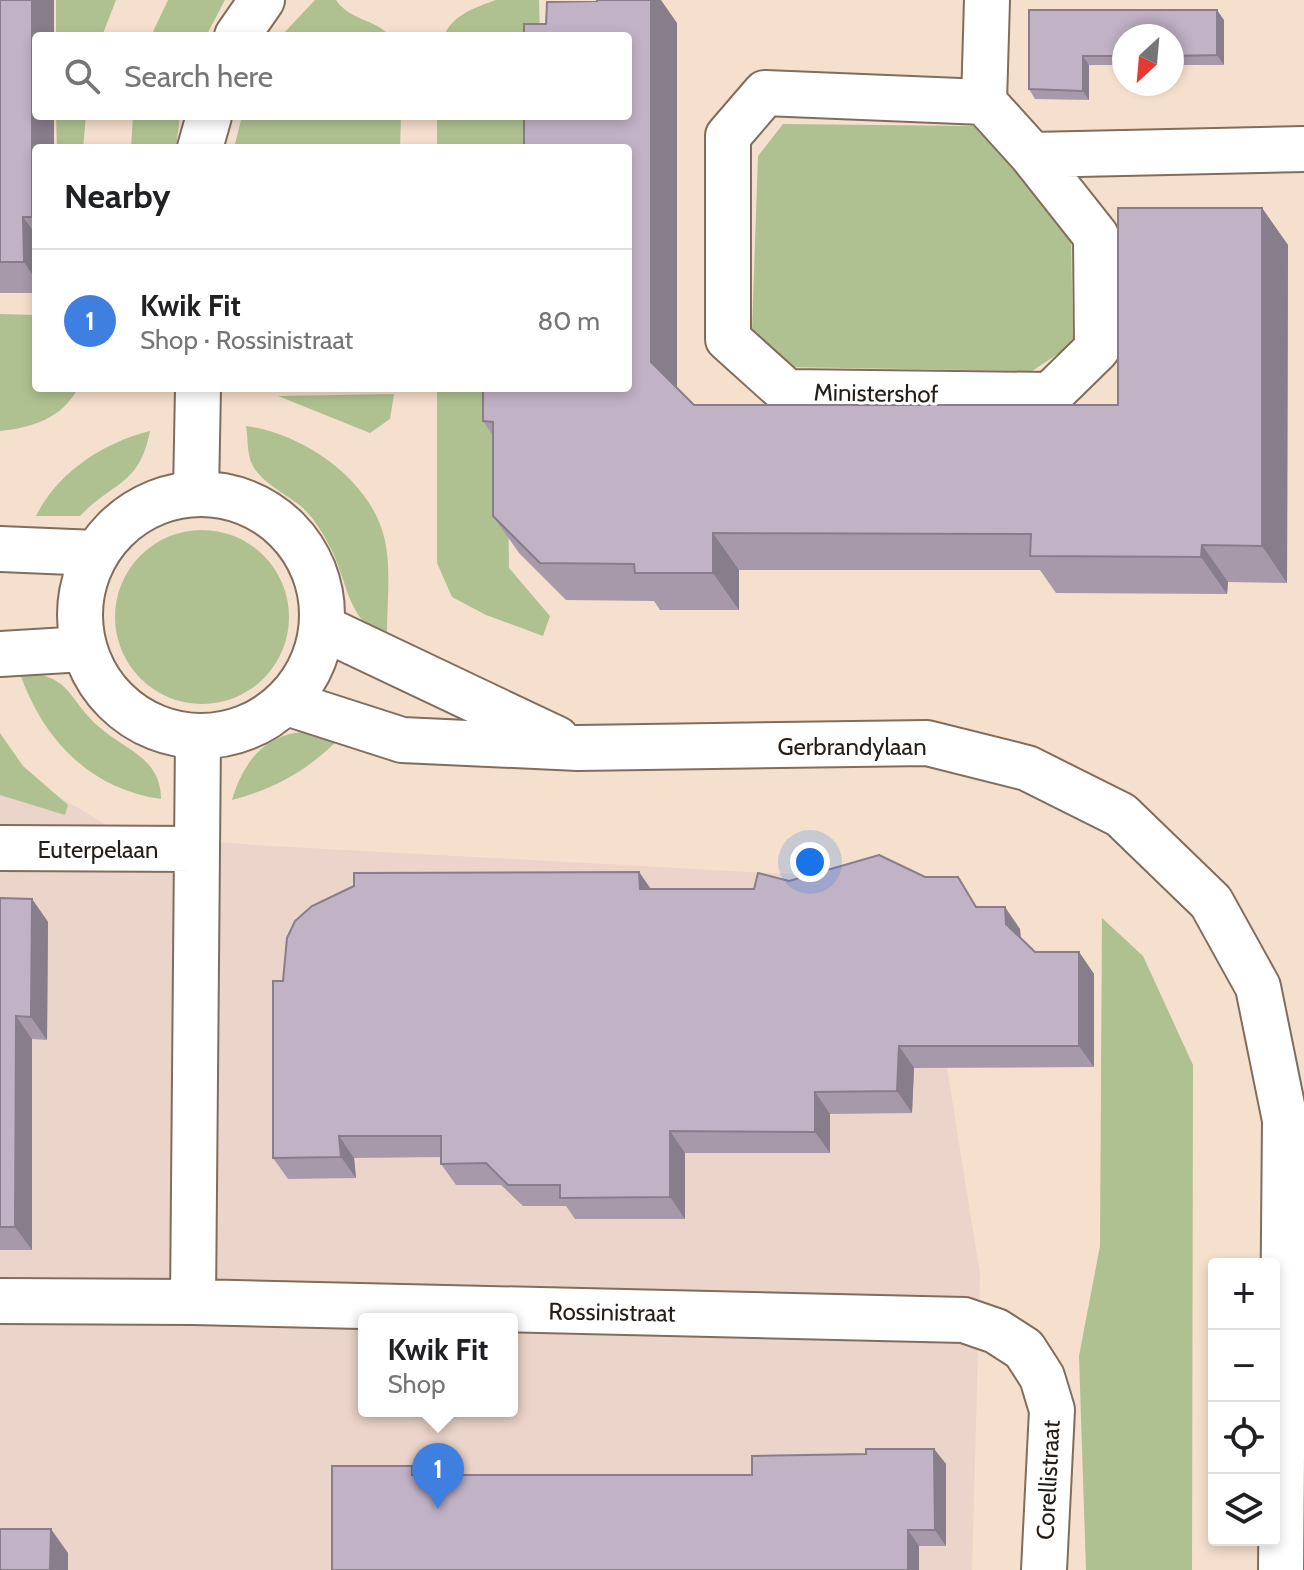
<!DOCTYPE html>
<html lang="en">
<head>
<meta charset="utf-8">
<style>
  :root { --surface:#fff; --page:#f2f2f2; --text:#202124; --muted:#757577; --line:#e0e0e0; --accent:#6848c1 }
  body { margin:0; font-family:Cabin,sans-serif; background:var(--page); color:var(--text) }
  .controls { position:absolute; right:24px; bottom:24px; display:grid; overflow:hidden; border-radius:8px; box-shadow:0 4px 12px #0003 }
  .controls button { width:72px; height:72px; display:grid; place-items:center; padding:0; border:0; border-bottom:2px solid var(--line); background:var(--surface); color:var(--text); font:40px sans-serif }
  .compass { position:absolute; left:1112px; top:24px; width:72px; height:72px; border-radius:50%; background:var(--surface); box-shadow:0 4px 12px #0003; rotate:206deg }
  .you { position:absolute; left:810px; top:862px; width:28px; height:28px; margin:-20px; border:6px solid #fff; border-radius:50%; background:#1a73e8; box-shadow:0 0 0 12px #1a73e833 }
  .badge { display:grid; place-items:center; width:52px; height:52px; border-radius:50%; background:var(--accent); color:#fff; font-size:26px; font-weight:700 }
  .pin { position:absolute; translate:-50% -66px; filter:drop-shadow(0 2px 4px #0008) }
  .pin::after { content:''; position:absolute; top:42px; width:28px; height:24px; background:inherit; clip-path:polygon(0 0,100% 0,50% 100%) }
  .popup { position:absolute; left:358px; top:1313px; width:160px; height:104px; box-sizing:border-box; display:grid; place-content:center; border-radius:8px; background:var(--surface); filter:drop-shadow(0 2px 6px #0005); font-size:26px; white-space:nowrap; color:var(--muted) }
  .popup b { font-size:30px; color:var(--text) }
  .popup::after { content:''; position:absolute; left:50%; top:100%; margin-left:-16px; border:16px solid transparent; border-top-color:var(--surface) }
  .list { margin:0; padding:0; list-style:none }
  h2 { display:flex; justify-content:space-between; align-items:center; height:104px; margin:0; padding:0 32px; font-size:34px }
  h2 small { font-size:26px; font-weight:400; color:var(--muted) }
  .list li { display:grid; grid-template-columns:52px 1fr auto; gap:24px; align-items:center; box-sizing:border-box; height:144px; padding:0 32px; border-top:2px solid var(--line) }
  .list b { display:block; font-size:30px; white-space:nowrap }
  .list p { margin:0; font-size:26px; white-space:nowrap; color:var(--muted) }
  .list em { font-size:26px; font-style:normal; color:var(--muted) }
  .icon { flex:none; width:44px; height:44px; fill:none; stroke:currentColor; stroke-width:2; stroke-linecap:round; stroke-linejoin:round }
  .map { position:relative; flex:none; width:1304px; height:1570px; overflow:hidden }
  .search { position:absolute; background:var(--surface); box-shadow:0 4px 12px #0003; left:32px; top:32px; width:600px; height:88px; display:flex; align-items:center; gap:20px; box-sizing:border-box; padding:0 28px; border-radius:8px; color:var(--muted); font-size:30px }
  .panel { position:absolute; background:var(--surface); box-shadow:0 4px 12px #0003; left:32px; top:144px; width:600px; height:248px; border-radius:8px }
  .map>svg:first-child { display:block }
</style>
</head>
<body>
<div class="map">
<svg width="1304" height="1570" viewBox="0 0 1304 1570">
  <rect width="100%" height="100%" fill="#f5dfcd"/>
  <path fill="#ebd4c9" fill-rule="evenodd" d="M 0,762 L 122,834 L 253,845 L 917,881 L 980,1274 L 972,1570 L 0,1570 ZM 364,1319 L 512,1319 L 512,1411 L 364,1411 Z"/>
  <path fill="#afc190" d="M 56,0 L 116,0 L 102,36 L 56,36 Z
    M 168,0 L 225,0 L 206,36 L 151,36 Z
    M 315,0 L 336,0 C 350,21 374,18 390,36 L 281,36 Z
    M 496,0 L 539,0 L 540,36 L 444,36 C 452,15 476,7 496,0 Z
    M 56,116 L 86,116 L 83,148 L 57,148 Z
    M 133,116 L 180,116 L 176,148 L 131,148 Z
    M 242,116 L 401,116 L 400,148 L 234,148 Z
    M 437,116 L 540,116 L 540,148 L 437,148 Z
    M 783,124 L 974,126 L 1071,233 L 1073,344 L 1032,371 L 783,367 L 752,331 L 758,156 Z
    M 0,314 L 36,315 L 36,388 L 78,388 C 63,418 31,428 0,431 Z
    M 437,388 L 506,388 L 509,568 L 550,616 L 543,636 L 486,615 L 452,597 L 437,563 Z
    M 394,394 L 390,419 L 370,433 L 278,396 Z
    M 246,426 C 301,433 367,477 383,533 C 392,563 387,601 387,632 L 379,635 C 346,614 347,579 330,547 C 324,535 315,520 306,511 C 290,495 260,484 251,462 C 247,452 248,437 246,426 Z
    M 150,431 C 139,486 115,480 80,516 L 36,516 C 57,473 104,442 150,431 Z
    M115 617a87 87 0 1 1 174 0a87 87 0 1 1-174 0Z
    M 19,671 C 74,677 65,696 98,726 C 124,750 161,757 161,799 C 89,789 42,738 19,671 Z
    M 304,732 L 341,737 C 308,770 277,788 232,800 C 243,763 264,734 304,732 Z
    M 0,733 L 23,766 L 68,805 L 65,815 L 0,795 Z
    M 1102,918 L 1143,956 L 1193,1065 L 1192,1570 L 1086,1570 L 1079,1356 L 1100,1246 Z"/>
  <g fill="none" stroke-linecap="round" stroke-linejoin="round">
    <g stroke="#806d5d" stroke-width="48">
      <path id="minor" d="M 237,36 L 262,0
        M 984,102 L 765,93 L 728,136 L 728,339 L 787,392 L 1050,395 L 1097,349 L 1096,236 L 1032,155 L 984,102 L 987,0
        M 200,148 L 209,116
        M 1032,155 L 1304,149
        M 196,493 L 198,388
        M80 615a121 121 0 1 1 242 0a121 121 0 1 1-242 0Z
        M 0,549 L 96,553
        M 323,628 L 557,739
        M 0,654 L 84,649
        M 287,703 L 402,740 L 578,748 L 927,743 L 1027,768 L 1121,815 L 1211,902 L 1258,987 L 1285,1120 L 1281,1570
        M 0,848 L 196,849
        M 0,1301 L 193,1302 L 964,1320 L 996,1331 L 1024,1349 L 1042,1377 L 1052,1410 L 1044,1570
        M 193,1302 L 198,737"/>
    </g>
    <use href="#minor" stroke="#fff" stroke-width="44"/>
  </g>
  <path fill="#a799aa" d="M 0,0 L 54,116 L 54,148 L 36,148 L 36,293 L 0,293 Z
    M 1029,10 L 1224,20 L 1224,65 L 1172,65 L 1172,36 L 1124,36 L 1124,65 L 1089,65 L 1089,100 L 1035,99 L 1029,89 Z
    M 677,23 L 677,388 L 694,405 L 1118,405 L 1262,208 L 1288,245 L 1287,583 L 1228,582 L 1227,594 L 1056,593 L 1040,570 L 739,570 L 739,610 L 660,610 L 654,601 L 566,600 L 519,553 L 493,516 L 493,436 L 483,421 L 628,388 Z
    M 639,872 L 651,889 L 754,889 L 789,881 L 977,907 L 1020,929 L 1021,939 L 1035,952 L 1079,952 L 1094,974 L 1094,1067 L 914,1068 L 912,1113 L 830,1114 L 830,1153 L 685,1153 L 685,1219 L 575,1219 L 566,1206 L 523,1206 L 501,1185 L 456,1185 L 441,1164 L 441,1157 L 354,1158 L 356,1178 L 288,1179 L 273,1158 L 283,981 Z
    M 0,898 L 32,899 L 48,922 L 47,1040 L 32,1039 L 32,1250 L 0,1250 Z
    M 934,1449 L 946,1464 L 946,1546 L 919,1546 L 919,1570 L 332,1570 L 412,1466 L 418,1475 L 752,1475 L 866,1454 Z"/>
  <path fill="#887d8b" d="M 32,0 L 54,0 L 54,36 L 36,36 L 36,116 L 54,116 L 54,148 L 36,148 L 36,222 L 32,217 Z
    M 651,0 L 661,0 L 677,23 L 677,399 L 651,362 Z
    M 1217,10 L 1224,20 L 1224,65 L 1217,55 Z
    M 1083,56 L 1089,65 L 1089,100 L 1083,91 Z
    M 1262,208 L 1288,245 L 1287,583 L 1262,546 Z
    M 23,217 L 36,235 L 36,280 L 24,262 Z
    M 713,533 L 739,570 L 739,610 L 713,573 Z
    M 1202,545 L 1228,582 L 1227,594 L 1201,557 Z
    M 639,872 L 654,894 L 640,889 Z
    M 32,899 L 48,922 L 47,1040 L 31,1017 Z
    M 1005,907 L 1020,929 L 1021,946 L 1006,924 Z
    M 1079,952 L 1094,974 L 1094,1067 L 1079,1046 Z
    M 16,1016 L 32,1039 L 32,1250 L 15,1227 Z
    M 899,1046 L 914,1068 L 912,1113 L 897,1091 Z
    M 815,1092 L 830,1114 L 830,1153 L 815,1132 Z
    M 670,1131 L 685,1153 L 685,1219 L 670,1197 Z
    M 339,1136 L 354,1158 L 356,1178 L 341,1157 Z
    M 934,1449 L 946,1464 L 946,1546 L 935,1530 Z
    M 412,1466 L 423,1482 L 412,1475 Z
    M 51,1529 L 68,1553 L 68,1570 L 50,1570 Z
    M 908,1530 L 919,1546 L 919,1570 L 908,1570 Z"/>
  <path fill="#c2b2c6" stroke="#887d8b" stroke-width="2" d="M 0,0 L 32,0 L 32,217 L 23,217 L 24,262 L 0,262 Z
    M 597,0 L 651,0 L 651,362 L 694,405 L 1118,405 L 1118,208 L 1262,208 L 1262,546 L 1202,545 L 1201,557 L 1030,556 L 1031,534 L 713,533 L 713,573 L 635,573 L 634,564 L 540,563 L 493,516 L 493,422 L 483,421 L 483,388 L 628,388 L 628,148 L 524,148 L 524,116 L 628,116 L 628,36 L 524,36 L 524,24 L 546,24 L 547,2 L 597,1 Z
    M 1029,10 L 1217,10 L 1217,55 L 1172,56 L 1172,36 L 1124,36 L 1124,56 L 1083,56 L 1083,91 L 1029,89 Z
    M 879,855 L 925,877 L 958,877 L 976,907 L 1005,907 L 1006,924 L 1035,952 L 1079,952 L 1079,1046 L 899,1046 L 897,1091 L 815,1092 L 815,1132 L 670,1131 L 670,1197 L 560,1198 L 560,1185 L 508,1185 L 486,1163 L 441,1164 L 441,1136 L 339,1136 L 341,1157 L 273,1158 L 273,981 L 283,981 L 287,938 L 295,921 L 312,906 L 354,886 L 354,873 L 639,872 L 640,889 L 754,889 L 758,873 L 789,881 Z
    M 0,898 L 32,899 L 31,1017 L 16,1016 L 15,1227 L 0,1227 Z
    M 866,1449 L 934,1449 L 935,1530 L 908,1530 L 908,1570 L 332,1570 L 332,1466 L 412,1466 L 412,1475 L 752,1475 L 752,1456 L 866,1454 Z
    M 0,1529 L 51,1529 L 50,1570 L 0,1570 Z"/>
  <g text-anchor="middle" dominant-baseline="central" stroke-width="6" stroke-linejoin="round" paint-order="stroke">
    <g font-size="24" fill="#251d17" stroke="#fff">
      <text transform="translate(876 393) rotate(1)">Ministershof</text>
      <text x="852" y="746">Gerbrandylaan</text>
      <text x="98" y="849">Euterpelaan</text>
      <text transform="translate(612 1312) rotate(1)">Rossinistraat</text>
      <text transform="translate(1048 1480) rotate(-87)">Corellistraat</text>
    </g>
  </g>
</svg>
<div class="controls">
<button>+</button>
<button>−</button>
<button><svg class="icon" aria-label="locate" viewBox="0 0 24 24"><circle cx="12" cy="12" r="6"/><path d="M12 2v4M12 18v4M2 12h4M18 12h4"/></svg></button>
<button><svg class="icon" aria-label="layers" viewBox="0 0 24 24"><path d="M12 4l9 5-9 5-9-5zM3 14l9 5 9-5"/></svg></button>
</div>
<svg class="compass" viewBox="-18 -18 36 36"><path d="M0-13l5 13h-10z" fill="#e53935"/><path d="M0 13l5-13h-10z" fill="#757577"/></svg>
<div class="you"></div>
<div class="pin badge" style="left:438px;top:1509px;background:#3f7fe0">1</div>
<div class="popup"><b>Kwik Fit</b>Shop</div>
<div class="search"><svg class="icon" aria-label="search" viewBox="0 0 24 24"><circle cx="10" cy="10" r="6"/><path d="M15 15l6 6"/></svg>Search here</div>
<section class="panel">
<h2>Nearby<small></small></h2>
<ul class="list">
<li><span class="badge" style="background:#3f7fe0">1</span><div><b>Kwik Fit</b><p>Shop · Rossinistraat</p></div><em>80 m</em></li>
</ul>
</section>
</div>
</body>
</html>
